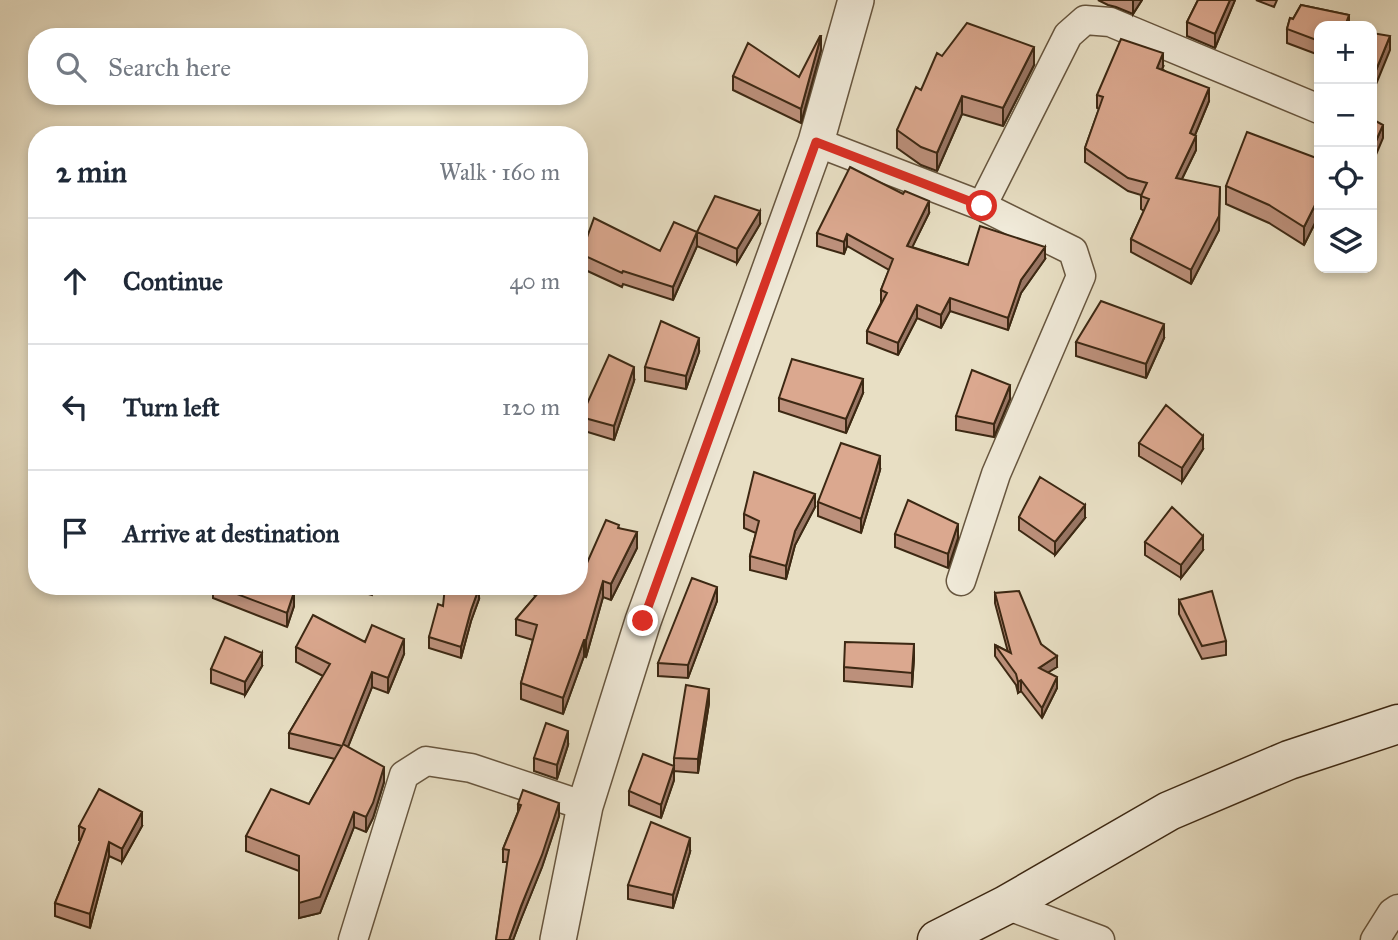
<!DOCTYPE html>
<html lang="en">
<head>
<meta charset="utf-8">
<style>
  :root { --surface:#fff; --page:#f6f6f7; --text:#1f2937; --muted:#747a83; --line:#e0e1e3 }
  body { margin:0; font-family:"IM FELL Great Primer",serif; background:var(--page); color:var(--text) }
  .controls { position:absolute; right:21px; top:21px; display:grid; overflow:hidden; border-radius:14px; box-shadow:0 4px 10px #0003 }
  .controls button { width:63px; height:63px; display:grid; place-items:center; padding:0; border:0; border-bottom:2px solid var(--line); background:var(--surface); color:var(--text); font:35px sans-serif }
  .stop { position:absolute; width:21px; height:21px; margin:-16px; border:5px solid #d93025; border-radius:50%; background:#fff }
  .stop.end { background:#d93025; border-color:#fff; box-shadow:0 2px 7px #0008 }
  .list { margin:0; padding:0; list-style:none }
  h2 { display:flex; justify-content:space-between; align-items:center; height:91px; margin:0; padding:0 28px; font-size:30px }
  h2 small { font-size:23px; font-weight:400; color:var(--muted) }
  .list li { display:grid; grid-template-columns:46px 1fr auto; gap:21px; align-items:center; box-sizing:border-box; height:126px; padding:0 28px; border-top:2px solid var(--line) }
  .list b { display:block; font-size:26px; white-space:nowrap }
  .list em { font-size:23px; font-style:normal; color:var(--muted) }
  .icon { flex:none; width:38px; height:38px; fill:none; stroke:currentColor; stroke-width:2; stroke-linecap:round; stroke-linejoin:round }
  .map { position:relative; flex:none; width:1398px; height:940px; overflow:hidden }
  .search { position:absolute; background:var(--surface); box-shadow:0 4px 10px #0003; left:28px; top:28px; width:560px; height:77px; display:flex; align-items:center; gap:18px; box-sizing:border-box; padding:0 24px; border-radius:28px; color:var(--muted); font-size:26px }
  .panel { position:absolute; background:var(--surface); box-shadow:0 4px 10px #0003; left:28px; top:126px; width:560px; height:469px; border-radius:28px }
  .map>svg:first-child { display:block }
</style>
</head>
<body>
<div class="map">
<svg width="1398" height="940" viewBox="0 0 1398 940">
  <rect width="100%" height="100%" fill="#e8dfc4"/>
  <filter id="stains"><feTurbulence type="fractalNoise" baseFrequency=".00286" numOctaves="4"/><feColorMatrix values="0 0 0 0 .2 0 0 0 0 .09 0 0 0 0 .02 0 0 0 .5 -.17"/></filter>
  <radialGradient id="worn" r=".72"><stop offset=".6" stop-color="#630" stop-opacity="0"/><stop offset="1" stop-color="#630" stop-opacity=".3"/></radialGradient>
  <g fill="none" stroke-linecap="round" stroke-linejoin="round">
    <g stroke="#67563f" stroke-width="31">
      <path id="minor" d="M 816,142 L 982,206 L 1073,251 L 1081,276 L 996,474 L 961,581
        M 982,206 L 1068,35 L 1085,20 L 1110,22 L 1319,109
        M 1006,905 L 1100,940
        M 353,940 L 404,775 L 426,761 L 471,768 L 585,806
        M 1375,940 L 1392,913 L 1398,909"/>
    </g>
    <g stroke="#67563f" stroke-width="38">
      <path id="tertiary" d="M 558,940 L 585,806 L 643,621 L 816,142 L 856,0"/>
    </g>
    <g stroke="#3c2813" stroke-width="41">
      <path id="secondary" d="M 937,940 L 1006,905 L 1169,811 L 1289,760 L 1398,724"/>
    </g>
    <use href="#minor" stroke="#f0ead9" stroke-width="28"/>
    <use href="#tertiary" stroke="#f0ead9" stroke-width="35"/>
    <use href="#secondary" stroke="#f0ead9" stroke-width="38"/>
  </g>
  <path fill="#bc907b" stroke="#3c2813" stroke-width="2" d="M 1098,0 L 1142,0 L 1133,14 L 1116,7 L 1108,5 Z
    M 1198,0 L 1235,0 L 1215,48 L 1187,36 L 1187,22 Z
    M 1256,0 L 1277,0 L 1274,7 Z
    M 1301,5 L 1349,15 L 1349,26 L 1319,26 L 1319,55 L 1287,43 L 1287,29 L 1290,18 L 1293,19 Z
    M 821,50 L 801,123 L 733,90 L 733,76 L 799,77 Z
    M 942,56 L 1034,65 L 1003,126 L 962,114 L 937,171 L 921,165 L 897,148 L 897,130 Z
    M 1163,67 L 1162,69 L 1209,101 L 1195,135 L 1196,150 L 1182,179 L 1219,230 L 1191,284 L 1131,252 L 1131,239 L 1144,211 L 1141,209 L 1141,195 L 1128,191 L 1085,162 L 1085,148 L 1099,109 L 1097,108 L 1097,95 Z
    M 1319,159 L 1319,215 L 1304,245 L 1269,223 L 1226,204 L 1226,186 Z
    M 929,213 L 912,247 L 968,265 L 1045,259 L 1021,293 L 1008,330 L 950,311 L 941,328 L 917,318 L 898,355 L 867,343 L 867,331 L 881,303 L 881,290 L 889,270 L 847,246 L 844,254 L 817,246 L 817,233 Z
    M 760,224 L 737,263 L 697,246 L 673,300 L 623,284 L 622,287 L 581,268 L 581,254 L 660,251 L 697,232 Z
    M 1164,338 L 1146,378 L 1076,356 L 1076,342 Z
    M 699,352 L 686,389 L 645,381 L 645,367 Z
    M 634,381 L 614,440 L 581,430 L 581,417 Z
    M 863,393 L 846,433 L 779,411 L 779,398 Z
    M 1010,399 L 994,437 L 956,430 L 956,416 Z
    M 1139,443 L 1203,449 L 1182,482 L 1139,456 Z
    M 880,470 L 861,533 L 818,516 L 818,502 Z
    M 815,507 L 795,545 L 786,579 L 750,570 L 750,556 L 756,533 L 744,528 L 744,514 Z
    M 1019,517 L 1085,518 L 1055,555 L 1019,530 Z
    M 619,528 L 637,548 L 611,600 L 603,597 L 586,657 L 584,656 L 563,714 L 521,699 L 521,683 L 533,640 L 516,635 L 516,619 L 535,597 L 532,586 L 579,586 Z
    M 895,534 L 958,538 L 948,568 L 895,547 Z
    M 1145,542 L 1203,550 L 1181,578 L 1145,555 Z
    M 213,586 L 276,586 L 294,606 L 287,627 L 213,598 Z
    M 339,586 L 374,586 L 372,595 Z
    M 995,593 L 1041,644 L 1057,667 L 1048,672 L 1057,688 L 1042,718 L 1021,691 L 1018,693 L 1016,685 L 995,656 L 995,645 L 1008,652 L 995,603 Z
    M 479,599 L 471,621 L 461,658 L 429,648 L 429,637 L 443,606 Z
    M 1179,600 L 1226,641 L 1226,655 L 1202,659 L 1179,614 Z
    M 717,601 L 688,678 L 658,676 L 658,663 Z
    M 365,642 L 404,654 L 388,693 L 372,687 L 348,747 L 384,782 L 373,818 L 366,832 L 354,827 L 320,913 L 299,918 L 299,871 L 246,851 L 246,836 L 309,804 L 335,759 L 289,748 L 289,733 L 323,676 L 296,662 L 296,647 Z
    M 914,658 L 912,687 L 844,681 L 844,667 Z
    M 262,666 L 245,695 L 211,683 L 211,669 Z
    M 709,703 L 698,773 L 674,771 L 674,780 L 661,818 L 629,805 L 629,791 L 674,766 L 674,758 Z
    M 568,745 L 557,779 L 534,771 L 534,758 Z
    M 518,804 L 559,816 L 542,867 L 521,919 L 513,940 L 496,940 L 508,862 L 503,862 L 503,849 L 518,812 Z
    M 79,826 L 142,826 L 122,862 L 109,856 L 90,928 L 55,916 L 55,903 L 81,840 L 79,840 Z
    M 690,852 L 673,908 L 628,899 L 628,885 Z"/>
  <path fill="#997664" stroke="#3c2813" stroke-width="2" d="M 1134,0 L 1142,0 L 1133,14 L 1133,1 Z
    M 1230,0 L 1235,0 L 1215,48 L 1215,34 Z
    M 821,36 L 821,50 L 801,123 L 801,109 Z
    M 1390,36 L 1390,50 L 1372,94 L 1372,80 Z
    M 1034,47 L 1034,65 L 1003,126 L 1003,108 Z
    M 1163,53 L 1163,67 L 1157,81 L 1157,68 Z
    M 1209,88 L 1209,101 L 1190,147 L 1190,133 Z
    M 962,96 L 962,114 L 937,171 L 937,153 Z
    M 1383,125 L 1383,138 L 1372,164 L 1372,150 Z
    M 1196,136 L 1196,150 L 1176,191 L 1176,178 Z
    M 1220,187 L 1219,230 L 1191,284 L 1191,270 Z
    M 1319,197 L 1319,215 L 1304,245 L 1304,227 Z
    M 929,201 L 929,213 L 907,258 L 907,246 Z
    M 760,211 L 760,224 L 737,263 L 737,249 Z
    M 697,232 L 697,246 L 673,300 L 673,287 Z
    M 847,234 L 847,246 L 844,254 L 844,242 Z
    M 1045,247 L 1045,259 L 1021,293 L 1008,330 L 1008,318 L 1021,280 Z
    M 950,298 L 950,311 L 941,328 L 941,315 Z
    M 917,305 L 917,318 L 898,355 L 898,343 Z
    M 1164,324 L 1164,338 L 1146,378 L 1146,364 Z
    M 699,338 L 699,352 L 686,389 L 686,376 Z
    M 634,367 L 634,381 L 614,440 L 614,426 Z
    M 863,379 L 863,393 L 846,433 L 846,419 Z
    M 1010,385 L 1010,399 L 994,437 L 994,424 Z
    M 581,417 L 581,430 L 579,432 L 579,419 Z
    M 1203,436 L 1203,449 L 1182,482 L 1182,468 Z
    M 880,456 L 880,470 L 861,533 L 861,519 Z
    M 815,494 L 815,507 L 795,545 L 786,579 L 786,566 L 795,531 Z
    M 1085,505 L 1085,518 L 1055,555 L 1055,542 Z
    M 958,524 L 958,538 L 948,568 L 948,554 Z
    M 637,532 L 637,548 L 611,600 L 611,584 Z
    M 1203,536 L 1203,550 L 1181,578 L 1181,565 Z
    M 603,581 L 603,597 L 586,657 L 586,640 Z
    M 717,587 L 717,601 L 688,678 L 688,665 Z
    M 479,588 L 479,599 L 471,621 L 461,658 L 461,647 L 471,610 Z
    M 294,592 L 294,606 L 287,627 L 287,613 Z
    M 404,639 L 404,654 L 388,693 L 388,678 Z
    M 584,640 L 584,656 L 563,714 L 563,698 Z
    M 914,644 L 914,658 L 912,687 L 912,673 Z
    M 262,653 L 262,666 L 245,695 L 245,682 Z
    M 1057,656 L 1057,667 L 1039,678 L 1039,668 Z
    M 372,672 L 372,687 L 343,759 L 343,744 Z
    M 1057,677 L 1057,688 L 1042,718 L 1042,708 Z
    M 1021,680 L 1021,691 L 1018,693 L 1018,682 Z
    M 709,689 L 709,703 L 698,773 L 698,759 Z
    M 568,731 L 568,745 L 557,779 L 557,765 Z
    M 674,766 L 674,780 L 661,818 L 661,805 Z
    M 384,767 L 384,782 L 373,818 L 366,832 L 366,817 Z
    M 559,803 L 559,816 L 542,867 L 521,919 L 513,940 L 509,940 Z
    M 142,812 L 142,826 L 122,862 L 122,849 Z
    M 354,812 L 354,827 L 320,913 L 299,918 L 299,903 Z
    M 690,838 L 690,852 L 673,908 L 673,895 Z
    M 109,842 L 109,856 L 90,928 L 90,914 Z"/>
  <path fill="#dba88f" stroke="#3c2813" stroke-width="2" d="M 1198,0 L 1230,0 L 1215,34 L 1187,22 Z
    M 1301,5 L 1349,15 L 1345,26 L 1319,26 L 1319,41 L 1287,29 L 1290,18 L 1293,19 Z
    M 967,23 L 1034,47 L 1003,108 L 962,96 L 937,153 L 921,147 L 897,130 L 916,87 L 921,90 L 937,53 L 942,56 Z
    M 1372,33 L 1390,36 L 1372,80 Z
    M 820,36 L 821,36 L 801,109 L 733,76 L 748,43 L 799,77 Z
    M 1121,39 L 1163,53 L 1157,68 L 1209,88 L 1190,133 L 1196,136 L 1176,178 L 1220,187 L 1219,216 L 1191,270 L 1131,239 L 1149,199 L 1141,196 L 1147,183 L 1128,178 L 1085,148 L 1103,97 L 1097,95 Z
    M 1372,119 L 1383,125 L 1372,150 Z
    M 1247,132 L 1319,159 L 1319,197 L 1304,227 L 1269,205 L 1226,186 Z
    M 850,167 L 903,194 L 905,191 L 929,201 L 907,246 L 968,265 L 980,226 L 1045,247 L 1021,280 L 1008,318 L 950,298 L 941,315 L 917,305 L 898,343 L 867,331 L 887,293 L 881,290 L 893,259 L 847,234 L 844,242 L 817,233 Z
    M 715,196 L 760,211 L 737,249 L 697,232 Z
    M 594,218 L 660,251 L 674,222 L 697,232 L 673,287 L 623,271 L 622,273 L 581,254 Z
    M 1101,301 L 1164,324 L 1146,364 L 1076,342 Z
    M 661,321 L 699,338 L 686,376 L 645,367 Z
    M 609,355 L 634,367 L 614,426 L 581,417 Z
    M 792,359 L 863,379 L 846,419 L 779,398 Z
    M 972,370 L 1010,385 L 994,424 L 956,416 Z
    M 1166,405 L 1203,436 L 1182,468 L 1139,443 Z
    M 841,443 L 880,456 L 861,519 L 818,502 Z
    M 754,472 L 815,494 L 795,531 L 786,566 L 750,556 L 759,521 L 744,514 Z
    M 1040,477 L 1085,505 L 1055,542 L 1019,517 Z
    M 908,500 L 958,524 L 948,554 L 895,534 Z
    M 1172,507 L 1203,536 L 1181,565 L 1145,542 Z
    M 606,520 L 619,525 L 618,528 L 637,532 L 611,584 L 603,581 L 586,640 L 584,640 L 563,698 L 521,683 L 537,625 L 516,619 L 539,592 L 537,586 L 579,586 L 579,581 Z
    M 692,578 L 717,587 L 688,665 L 658,663 Z
    M 216,586 L 276,586 L 294,592 L 287,613 Z
    M 445,586 L 476,586 L 479,588 L 471,610 L 461,647 L 429,637 L 438,604 L 443,606 Z
    M 1019,591 L 1041,644 L 1057,656 L 1039,668 L 1057,677 L 1042,708 L 1021,680 L 1018,682 L 1016,674 L 995,645 L 1011,653 L 995,593 Z
    M 1212,591 L 1226,641 L 1202,646 L 1179,600 Z
    M 313,615 L 365,642 L 372,625 L 404,639 L 388,678 L 372,672 L 343,744 L 384,767 L 373,803 L 366,817 L 354,812 L 320,897 L 299,903 L 299,856 L 246,836 L 271,789 L 309,804 L 342,746 L 289,733 L 330,664 L 296,647 Z
    M 225,637 L 262,653 L 245,682 L 211,669 Z
    M 845,642 L 914,644 L 912,673 L 844,667 Z
    M 686,685 L 709,689 L 698,759 L 674,758 Z
    M 546,723 L 568,731 L 557,765 L 534,758 Z
    M 643,754 L 674,766 L 661,805 L 629,791 Z
    M 99,789 L 142,812 L 122,849 L 109,842 L 90,914 L 55,903 L 85,829 L 79,826 Z
    M 523,790 L 559,803 L 542,855 L 521,906 L 509,940 L 496,940 L 509,850 L 503,849 L 521,805 L 518,804 Z
    M 651,822 L 690,838 L 673,895 L 628,885 Z"/>
  <g fill="none" stroke-linecap="round" stroke-linejoin="round">
    <path stroke="#d93025" stroke-width="9" d="M 643,621 L 816,142 L 982,206"/>
  </g>
  <rect width="100%" height="100%" filter="url(#stains)"/>
  <rect width="100%" height="100%" fill="url(#worn)"/>
</svg>
<div class="controls">
<button>+</button>
<button>−</button>
<button><svg class="icon" aria-label="locate" viewBox="0 0 24 24"><circle cx="12" cy="12" r="6"/><path d="M12 2v4M12 18v4M2 12h4M18 12h4"/></svg></button>
<button><svg class="icon" aria-label="layers" viewBox="0 0 24 24"><path d="M12 4l9 5-9 5-9-5zM3 14l9 5 9-5"/></svg></button>
</div>
<div class="stop" style="left:982px;top:206px"></div>
<div class="stop end" style="left:643px;top:621px"></div>
<div class="search"><svg class="icon" aria-label="search" viewBox="0 0 24 24"><circle cx="10" cy="10" r="6"/><path d="M15 15l6 6"/></svg>Search here</div>
<section class="panel">
<h2>2 min<small>Walk · 160 m</small></h2>
<ul class="list">
<li><svg class="icon" aria-label="ahead" viewBox="0 0 24 24"><path d="M12 20V5M6 11l6-6 6 6"/></svg><div><b>Continue</b></div><em>40 m</em></li>
<li><svg class="icon" aria-label="left" viewBox="0 0 24 24"><path d="M17 20v-9H6M10 6l-5 5 5 5"/></svg><div><b>Turn left</b></div><em>120 m</em></li>
<li><svg class="icon" aria-label="arrive" viewBox="0 0 24 24"><path d="M6 21V4h12l-3 4 3 4H6"/></svg><div><b>Arrive at destination</b></div></li>
</ul>
</section>
</div>
</body>
</html>
